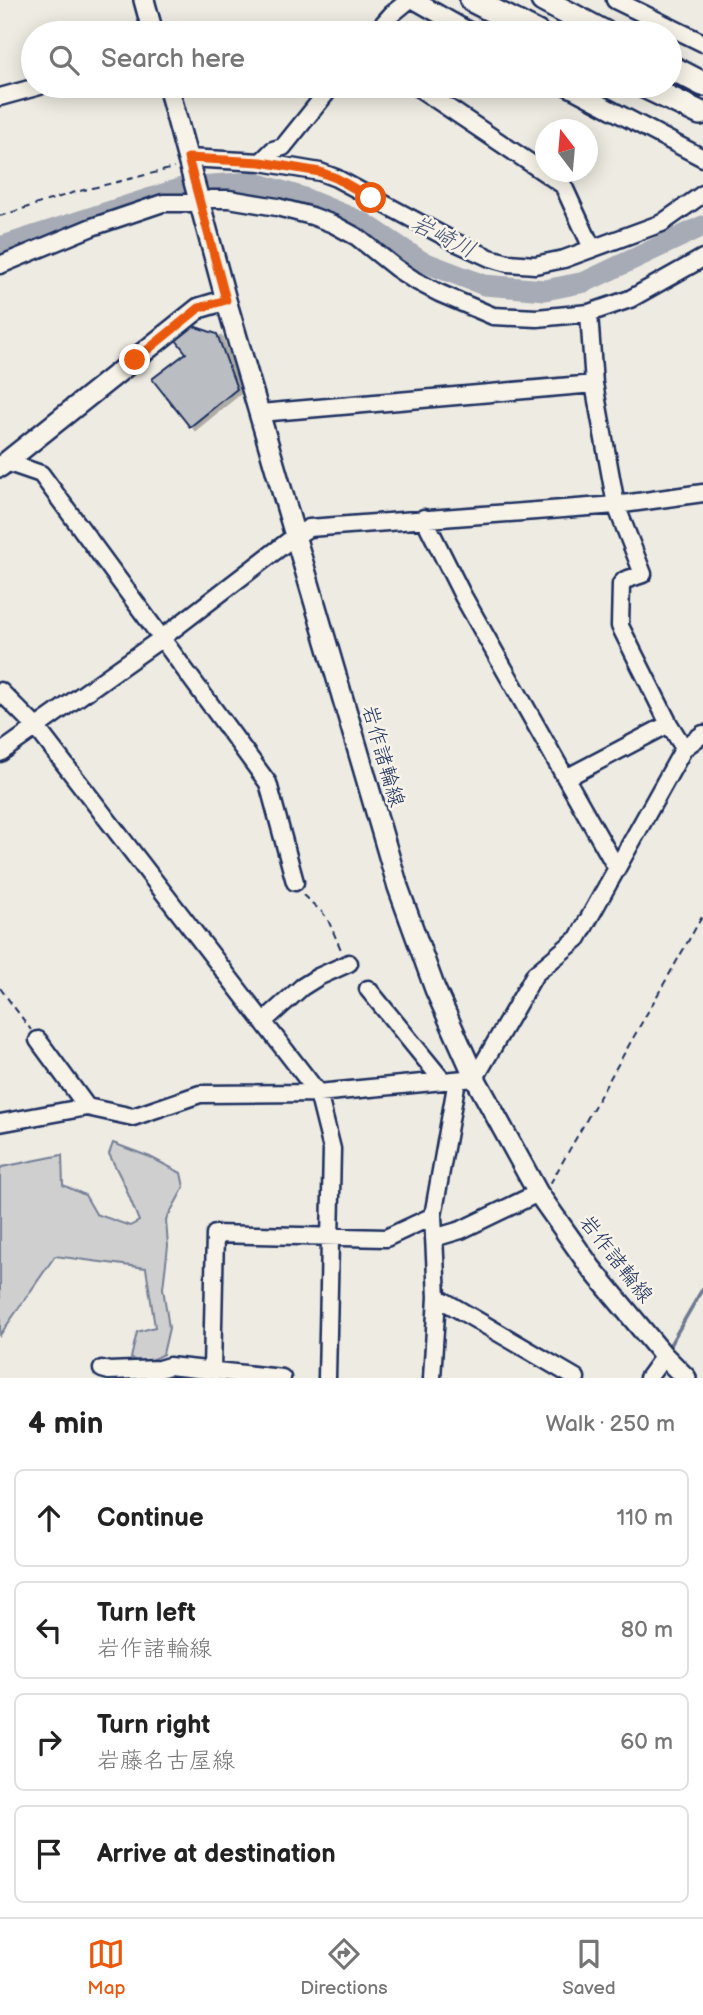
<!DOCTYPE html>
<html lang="en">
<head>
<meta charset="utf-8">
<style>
  :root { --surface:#fff; --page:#f6f6f6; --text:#222; --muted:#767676; --line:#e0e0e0; --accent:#ea580c }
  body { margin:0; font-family:"Balsamiq Sans","Klee One",sans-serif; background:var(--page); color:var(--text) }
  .compass { position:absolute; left:535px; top:119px; width:63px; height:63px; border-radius:50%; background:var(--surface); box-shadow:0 4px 18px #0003; rotate:344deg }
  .stop { position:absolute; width:21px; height:21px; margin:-16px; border:5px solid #ea580c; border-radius:50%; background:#fff }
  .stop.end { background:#ea580c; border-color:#fff; box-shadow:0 2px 7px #0008 }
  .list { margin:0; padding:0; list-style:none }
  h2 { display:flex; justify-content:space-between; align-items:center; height:91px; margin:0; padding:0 28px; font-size:30px }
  h2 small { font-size:23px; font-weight:400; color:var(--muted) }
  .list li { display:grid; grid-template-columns:46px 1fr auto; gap:21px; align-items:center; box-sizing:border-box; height:98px; margin:0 14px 14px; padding:0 14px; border:2px solid var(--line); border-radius:10px }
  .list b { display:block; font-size:26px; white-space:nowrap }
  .list p { margin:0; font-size:23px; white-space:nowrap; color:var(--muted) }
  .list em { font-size:23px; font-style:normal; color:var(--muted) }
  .icon { flex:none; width:38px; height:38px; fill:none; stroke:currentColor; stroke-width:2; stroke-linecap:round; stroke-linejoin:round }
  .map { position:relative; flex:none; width:703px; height:1378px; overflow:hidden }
  .search { position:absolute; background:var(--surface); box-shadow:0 4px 18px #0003; left:21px; right:21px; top:21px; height:77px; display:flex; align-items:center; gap:18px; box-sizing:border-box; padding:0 24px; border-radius:38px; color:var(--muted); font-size:26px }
  .sheet { height:539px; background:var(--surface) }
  nav { display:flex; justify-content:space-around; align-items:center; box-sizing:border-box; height:98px; border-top:2px solid var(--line); background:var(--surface); font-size:19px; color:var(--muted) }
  nav a { display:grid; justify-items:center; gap:4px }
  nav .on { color:var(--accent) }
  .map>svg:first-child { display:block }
</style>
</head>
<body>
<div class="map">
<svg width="703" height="1378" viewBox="0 0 703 1378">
  <defs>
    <filter id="shadow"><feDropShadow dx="5" dy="3" stdDeviation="0" flood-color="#0004"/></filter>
  </defs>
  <rect width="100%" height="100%" fill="#eeebe2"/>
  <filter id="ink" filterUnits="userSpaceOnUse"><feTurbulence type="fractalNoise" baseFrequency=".0143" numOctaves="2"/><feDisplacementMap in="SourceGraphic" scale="14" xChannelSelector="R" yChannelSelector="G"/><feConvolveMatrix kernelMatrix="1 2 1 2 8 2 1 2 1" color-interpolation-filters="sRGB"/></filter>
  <g filter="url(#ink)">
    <path fill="#cfcfcf" stroke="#757f96" stroke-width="2" d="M 113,1143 L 150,1157 L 181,1173 L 184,1187 L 166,1220 L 168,1246 L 163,1288 L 169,1328 L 163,1354 C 152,1360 142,1366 131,1358 L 137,1332 L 155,1327 L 146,1268 L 55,1256 L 0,1335 L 0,1170 L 2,1167 L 62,1155 L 63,1185 L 85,1195 L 96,1214 L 130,1226 L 139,1221 L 124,1184 L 109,1154 Z"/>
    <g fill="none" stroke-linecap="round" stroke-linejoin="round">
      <path stroke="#6e7992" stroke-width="3.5" d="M 667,1350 L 703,1288"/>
      <path stroke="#a6abb5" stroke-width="21" d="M 0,247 L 185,187 L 253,182 L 301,197 L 364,223 L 421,261 L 484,285 L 545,290 L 585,282 L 703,226"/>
    </g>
    <path fill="#babdc2" stroke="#1b2f5e" stroke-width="2" filter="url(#shadow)" d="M 193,326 L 217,334 L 237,389 L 190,427 L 152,379 L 186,353 L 176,340 Z"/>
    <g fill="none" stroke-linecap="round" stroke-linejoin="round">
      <g stroke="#1b2f5e" stroke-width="21">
        <path id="minor" d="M 414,0 L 472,33
          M 615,0 L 703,43
          M 375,33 L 392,14 L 409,0
          M 416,86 L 563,185 L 592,248
          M 566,86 L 703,158
          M 0,97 L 40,86
          M 188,158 L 261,162 L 273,150 L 283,147 L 332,86
          M 261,162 L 320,172 L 336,178 L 455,242 L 490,258 L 508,263 L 535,265 L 564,259 L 662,223 L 703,194
          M 0,265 L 92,227 L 163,203 L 191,203 L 211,199 L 229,199 L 277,207 L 312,216 L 333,224 L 357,237 L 396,268 L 414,280 L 439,293 L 493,316 L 537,318 L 589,313
          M 260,413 L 594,384
          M 6,462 L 41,474 L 268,783 L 295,882
          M 424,518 L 463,596 L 616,867
          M 0,691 L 36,727 L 318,1093 L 332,1149 L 327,1378
          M 684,748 L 669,724 L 620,626 L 621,584 L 625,580 L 643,574 L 616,505 L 594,384 L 589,313 L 630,299 L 703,258
          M 0,753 L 162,638 L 295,536 L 309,528 L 616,505 L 703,493
          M 566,778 L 669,724
          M 368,989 L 443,1081
          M 263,1022 L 302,987 L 318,977 L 349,963
          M 38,1040 L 87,1107
          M 0,1123 L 87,1107 L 133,1117 L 200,1094 L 318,1093 L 475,1078 L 535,974 L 578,938 L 684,748 L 703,734
          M 434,1238 L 461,1230 L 538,1193
          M 437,1297 L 576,1378
          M 102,1369 L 109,1371 L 159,1369 L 169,1366 L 282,1378
          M 212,1370 L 215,1234 L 386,1238 L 433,1216
          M 432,1378 L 437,1297 L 433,1216 L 457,1080
          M 648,1378 L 664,1356"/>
      </g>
      <g stroke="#1b2f5e" stroke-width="24">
        <path id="major" d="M 144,0 L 153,33
          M 168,86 L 226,300 L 398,887 L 435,989 L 475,1078 L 538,1193 L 591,1268 L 664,1356 L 686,1378
          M 0,467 L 199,308 L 226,300"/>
      </g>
      <g stroke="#1b2f5e" stroke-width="28">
        <path id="highway" d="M 472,0 L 537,33
          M 543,0 L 605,33
          M 670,67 L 703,84
          M 644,86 L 700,113"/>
      </g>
      <path stroke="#1b2f5e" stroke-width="2" stroke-dasharray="7 5" stroke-linecap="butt" d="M 0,216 L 72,193 L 174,168
        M 303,895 L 322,912 L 328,920 L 342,952
        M 0,988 L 31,1030
        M 550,1184 L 703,915"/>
      <use href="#minor" stroke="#f7f3e8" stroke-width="16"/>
      <use href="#major" stroke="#f7f3e8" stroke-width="19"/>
      <use href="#highway" stroke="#f7f3e8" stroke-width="23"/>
    </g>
  </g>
  <g fill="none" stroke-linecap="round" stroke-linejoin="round" filter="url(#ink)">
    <path stroke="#ea580c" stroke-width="9" d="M 135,360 L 199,308 L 226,300 L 188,158 L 261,162 L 320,172 L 336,178 L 371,198"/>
  </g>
  <g text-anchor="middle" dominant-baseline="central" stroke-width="5" stroke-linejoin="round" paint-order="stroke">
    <g font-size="21" fill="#1b2f5e" stroke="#f7f3e8">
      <text transform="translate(383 756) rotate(74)">岩作諸輪線</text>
      <text transform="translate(616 1259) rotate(52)">岩作諸輪線</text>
    </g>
    <g font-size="23" font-style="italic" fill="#455478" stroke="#f7f3e8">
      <text transform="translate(443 237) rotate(26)">岩崎川</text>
    </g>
  </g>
</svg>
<svg class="compass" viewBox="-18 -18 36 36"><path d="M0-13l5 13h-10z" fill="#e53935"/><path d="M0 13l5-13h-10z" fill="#767676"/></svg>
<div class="stop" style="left:371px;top:198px"></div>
<div class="stop end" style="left:135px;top:360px"></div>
<div class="search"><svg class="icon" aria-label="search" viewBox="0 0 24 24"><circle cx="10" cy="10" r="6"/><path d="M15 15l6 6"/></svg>Search here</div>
</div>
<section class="sheet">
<h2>4 min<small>Walk · 250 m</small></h2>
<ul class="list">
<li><svg class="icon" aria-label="ahead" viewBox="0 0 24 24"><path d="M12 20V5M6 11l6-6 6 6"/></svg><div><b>Continue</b></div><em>110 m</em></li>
<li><svg class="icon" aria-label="left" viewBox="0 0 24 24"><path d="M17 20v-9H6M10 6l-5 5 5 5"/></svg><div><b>Turn left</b><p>岩作諸輪線</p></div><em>80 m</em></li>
<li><svg class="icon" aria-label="right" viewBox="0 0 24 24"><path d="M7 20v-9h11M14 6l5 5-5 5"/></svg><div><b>Turn right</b><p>岩藤名古屋線</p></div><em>60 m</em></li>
<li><svg class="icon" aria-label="arrive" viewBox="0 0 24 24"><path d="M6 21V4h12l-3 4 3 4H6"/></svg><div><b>Arrive at destination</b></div></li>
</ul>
</section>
<nav>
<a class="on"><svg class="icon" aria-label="map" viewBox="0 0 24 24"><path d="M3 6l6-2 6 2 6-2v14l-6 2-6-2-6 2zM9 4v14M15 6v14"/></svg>Map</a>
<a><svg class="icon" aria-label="directions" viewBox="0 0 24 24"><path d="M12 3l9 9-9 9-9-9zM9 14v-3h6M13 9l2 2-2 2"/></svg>Directions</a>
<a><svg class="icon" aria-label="saved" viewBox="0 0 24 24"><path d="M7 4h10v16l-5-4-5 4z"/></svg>Saved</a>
</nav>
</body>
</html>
